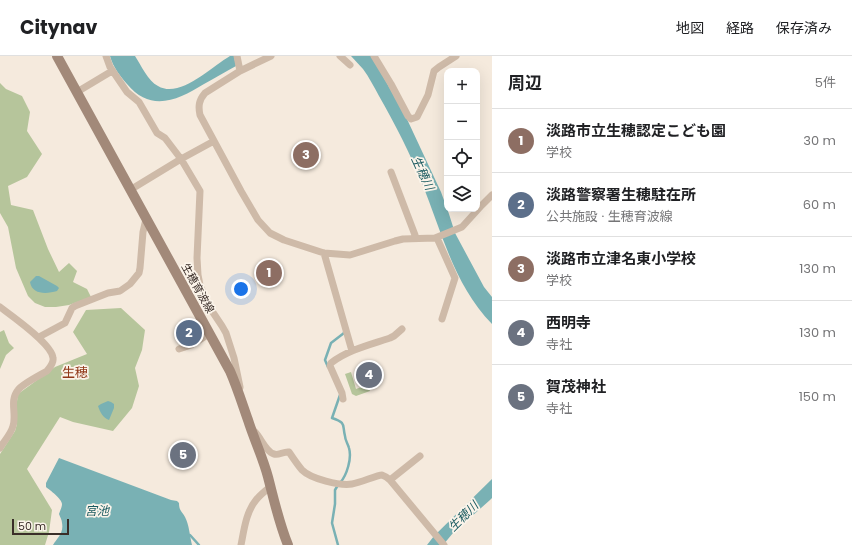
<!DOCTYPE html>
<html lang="ja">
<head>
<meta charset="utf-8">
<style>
  :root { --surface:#fff; --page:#f2f2f2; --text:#202124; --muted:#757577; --line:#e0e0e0; --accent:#1a5a60 }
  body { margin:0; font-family:Poppins,"Noto Sans JP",sans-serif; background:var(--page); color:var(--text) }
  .controls { position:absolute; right:12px; top:12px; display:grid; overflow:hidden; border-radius:8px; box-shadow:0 4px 16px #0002 }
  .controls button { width:36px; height:36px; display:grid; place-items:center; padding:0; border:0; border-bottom:1px solid var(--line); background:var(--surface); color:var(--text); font:20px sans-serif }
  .scale { position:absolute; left:12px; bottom:10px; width:57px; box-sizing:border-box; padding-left:4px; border:2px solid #3a2e29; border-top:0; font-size:11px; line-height:14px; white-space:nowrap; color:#3a2e29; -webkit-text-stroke:3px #fbf4ea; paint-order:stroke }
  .you { position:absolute; left:241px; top:233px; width:14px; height:14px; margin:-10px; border:3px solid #fff; border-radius:50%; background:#1a73e8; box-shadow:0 0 0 6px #1a73e833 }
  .badge { display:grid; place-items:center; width:26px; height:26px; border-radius:50%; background:var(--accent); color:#fff; font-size:13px; font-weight:700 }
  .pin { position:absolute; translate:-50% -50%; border:2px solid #fff; box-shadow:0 1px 4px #0006 }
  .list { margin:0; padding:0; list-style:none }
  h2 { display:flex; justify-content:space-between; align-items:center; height:52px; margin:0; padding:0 16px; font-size:17px }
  h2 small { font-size:13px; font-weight:400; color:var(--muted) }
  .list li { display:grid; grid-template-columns:26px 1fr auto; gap:12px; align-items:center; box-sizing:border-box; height:64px; padding:0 16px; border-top:1px solid var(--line) }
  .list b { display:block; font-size:15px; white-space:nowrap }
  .list p { margin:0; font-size:13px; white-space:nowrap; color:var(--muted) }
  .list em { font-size:13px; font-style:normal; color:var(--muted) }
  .icon { flex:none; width:22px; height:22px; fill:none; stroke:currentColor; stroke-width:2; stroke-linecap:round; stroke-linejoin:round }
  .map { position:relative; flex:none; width:492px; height:489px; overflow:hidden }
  header { display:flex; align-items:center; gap:24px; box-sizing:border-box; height:56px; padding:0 20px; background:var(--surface); border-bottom:1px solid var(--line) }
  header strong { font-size:19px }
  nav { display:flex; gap:22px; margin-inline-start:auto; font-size:14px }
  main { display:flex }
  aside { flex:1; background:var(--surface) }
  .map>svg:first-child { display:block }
</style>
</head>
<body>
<header>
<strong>Citynav</strong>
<nav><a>地図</a><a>経路</a><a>保存済み</a></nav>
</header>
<main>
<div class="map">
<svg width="492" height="489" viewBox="0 0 492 489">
  <rect width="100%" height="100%" fill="#f5eadd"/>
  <path fill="#b6c59b" d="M 0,27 L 6,33 L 22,40 L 30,56 L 27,75 L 42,98 L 27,121 L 8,130 L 11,149 L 33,154 L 48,193 L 59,216 L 69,207 L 77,215 L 73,226 L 87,233 L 91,241 L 69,249 L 56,251 L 45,251 L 35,247 L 28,240 L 16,212 L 8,171 L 0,157 Z
    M 121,252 L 145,274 L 142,294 L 135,312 L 139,330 L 132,352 L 113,375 L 73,366 L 60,361 L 27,413 L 38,431 L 52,454 L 49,476 L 45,489 L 0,489 L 0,398 L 15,375 L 17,368 L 16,352 L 18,338 L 55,311 L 87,298 L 73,276 L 86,254 Z
    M 4,274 L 9,287 L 14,292 L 6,299 L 0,313 L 0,276 Z
    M 351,316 L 356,333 L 367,329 L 370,335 L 356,340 L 352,338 L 345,318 Z"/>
  <path fill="#79b1b4" d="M 110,0 L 135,0 C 141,9 148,25 158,30 C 180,43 211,11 230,0 L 234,0 L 236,10 C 225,16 215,22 204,28 C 178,44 151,57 127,28 C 120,20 113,11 110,0 Z
    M 351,0 L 371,0 L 379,13 L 406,61 L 441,136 L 449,158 L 455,177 L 484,231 L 492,241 L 492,268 C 454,229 442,177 422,127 C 410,97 395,68 379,40 C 374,31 369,21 363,13 C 359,9 355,4 351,0 Z
    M 36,220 L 39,220 L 57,230 L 59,232 L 57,235 C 47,238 32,239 30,226 Z
    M 108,345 L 111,346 L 114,348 L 114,352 L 109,364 C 103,362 100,356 98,350 L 101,348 Z
    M 59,402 L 171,444 L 177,445 L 179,447 C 179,455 182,455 185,461 C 189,468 190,481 192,489 L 53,489 C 57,482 64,477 62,467 C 62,464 60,461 59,458 C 60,455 62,451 62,448 C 62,443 50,434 46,431 L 46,427 Z
    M 492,423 L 492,442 L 490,444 L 453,477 L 443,489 L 427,489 L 434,480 Z"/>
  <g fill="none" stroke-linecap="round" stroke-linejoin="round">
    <path stroke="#79b1b4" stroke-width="2.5" d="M 328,311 L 325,304 L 331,287 L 344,277 L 344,276
      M 340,339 L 332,362 C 347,367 342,369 345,380 C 345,384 348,388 349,392 C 352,402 347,419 340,427
      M 190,479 L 199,489
      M 338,489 L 332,467 L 335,448 L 335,434 L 338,429"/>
    <path stroke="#cebaa8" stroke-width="7" d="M 106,0 L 110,11 L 127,36 L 139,46 L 157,77 L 165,82 L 181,103 L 200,135 L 197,202 L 198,219 L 200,229 L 206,244 L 212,255 L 222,270 L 226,277 L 234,302 L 240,331
      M 237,0 L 240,15 L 205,37 C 199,44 198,50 200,59 L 241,135 L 258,164 L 270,177 L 284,184 L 324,197 L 350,199 L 395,185 L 403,183 L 435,182 L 462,171 L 482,149 L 492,139
      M 340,0 L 350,9
      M 374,0 L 391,28 L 408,60 L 411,63 L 417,61 L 428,39 L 434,15 L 439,11 L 456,0
      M 240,15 L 271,0
      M 77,36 L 112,15
      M 391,116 L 415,179 L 416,183
      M 130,134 L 181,103 L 214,85
      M 437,182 L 455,222 L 442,263
      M 324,197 L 352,295
      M 0,251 C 12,260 52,288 53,302 C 54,307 50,311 47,315 C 40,319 22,328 18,334 C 9,345 17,358 13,370 C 11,378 4,385 0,392
      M 39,281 L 65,267 L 72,252 L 75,250 L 108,237 L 120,235 L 130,228 L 139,217 L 140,212 L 143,176 L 146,163
      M 179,293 L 191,289 L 209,278
      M 343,343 L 342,337 L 330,310 L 331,307 C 348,294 369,289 390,282 L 394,280 L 402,273
      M 255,376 C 261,382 266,396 274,398 C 278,400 284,395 289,396 C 293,402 297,408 302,414 C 311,423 340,430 352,428 C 360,427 377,419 382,419 C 385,420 388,422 390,424 L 444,489
      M 390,424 L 420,400
      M 241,489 C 244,474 246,456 256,444 C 260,439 265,435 270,431"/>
    <path stroke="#a28979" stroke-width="10" d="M 57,0 L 230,315 C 237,331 242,347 248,364 C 254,383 263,402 268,421 C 274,444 279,467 288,489"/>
  </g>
  <g text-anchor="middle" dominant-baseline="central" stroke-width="3.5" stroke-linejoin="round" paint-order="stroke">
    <g font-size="11" fill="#3a2e29" stroke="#fbf4ea">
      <text transform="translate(198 232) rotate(61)">生穂育波線</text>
    </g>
    <g font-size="12" font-style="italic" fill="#1a5a60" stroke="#fbf4ea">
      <text transform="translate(423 117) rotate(65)">生穂川</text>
      <text x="97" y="454">宮池</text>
      <text transform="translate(463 460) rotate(-45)">生穂川</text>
    </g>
    <g font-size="13" fill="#91391a" stroke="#fbf4ea">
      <text x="75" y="316">生穂</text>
    </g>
  </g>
</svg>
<div class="controls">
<button>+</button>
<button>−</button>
<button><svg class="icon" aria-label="locate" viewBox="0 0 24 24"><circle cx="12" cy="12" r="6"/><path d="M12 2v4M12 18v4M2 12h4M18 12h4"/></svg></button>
<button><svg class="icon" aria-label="layers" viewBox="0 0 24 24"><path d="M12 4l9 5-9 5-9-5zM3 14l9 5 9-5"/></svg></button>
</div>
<div class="scale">50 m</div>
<div class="you"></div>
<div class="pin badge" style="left:269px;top:217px;background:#8d6e63">1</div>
<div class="pin badge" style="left:189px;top:277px;background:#5c6f8a">2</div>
<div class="pin badge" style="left:306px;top:99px;background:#8d6e63">3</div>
<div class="pin badge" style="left:369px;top:319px;background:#6b7280">4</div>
<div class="pin badge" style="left:183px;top:399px;background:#6b7280">5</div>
</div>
<aside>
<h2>周辺<small>5件</small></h2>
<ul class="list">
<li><span class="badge" style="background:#8d6e63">1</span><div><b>淡路市立生穂認定こども園</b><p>学校</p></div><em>30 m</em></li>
<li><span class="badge" style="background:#5c6f8a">2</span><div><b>淡路警察署生穂駐在所</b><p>公共施設 · 生穂育波線</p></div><em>60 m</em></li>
<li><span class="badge" style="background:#8d6e63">3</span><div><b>淡路市立津名東小学校</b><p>学校</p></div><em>130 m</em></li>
<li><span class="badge" style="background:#6b7280">4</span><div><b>西明寺</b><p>寺社</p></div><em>130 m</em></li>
<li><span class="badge" style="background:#6b7280">5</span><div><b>賀茂神社</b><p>寺社</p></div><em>150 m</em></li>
</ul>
</aside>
</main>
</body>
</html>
